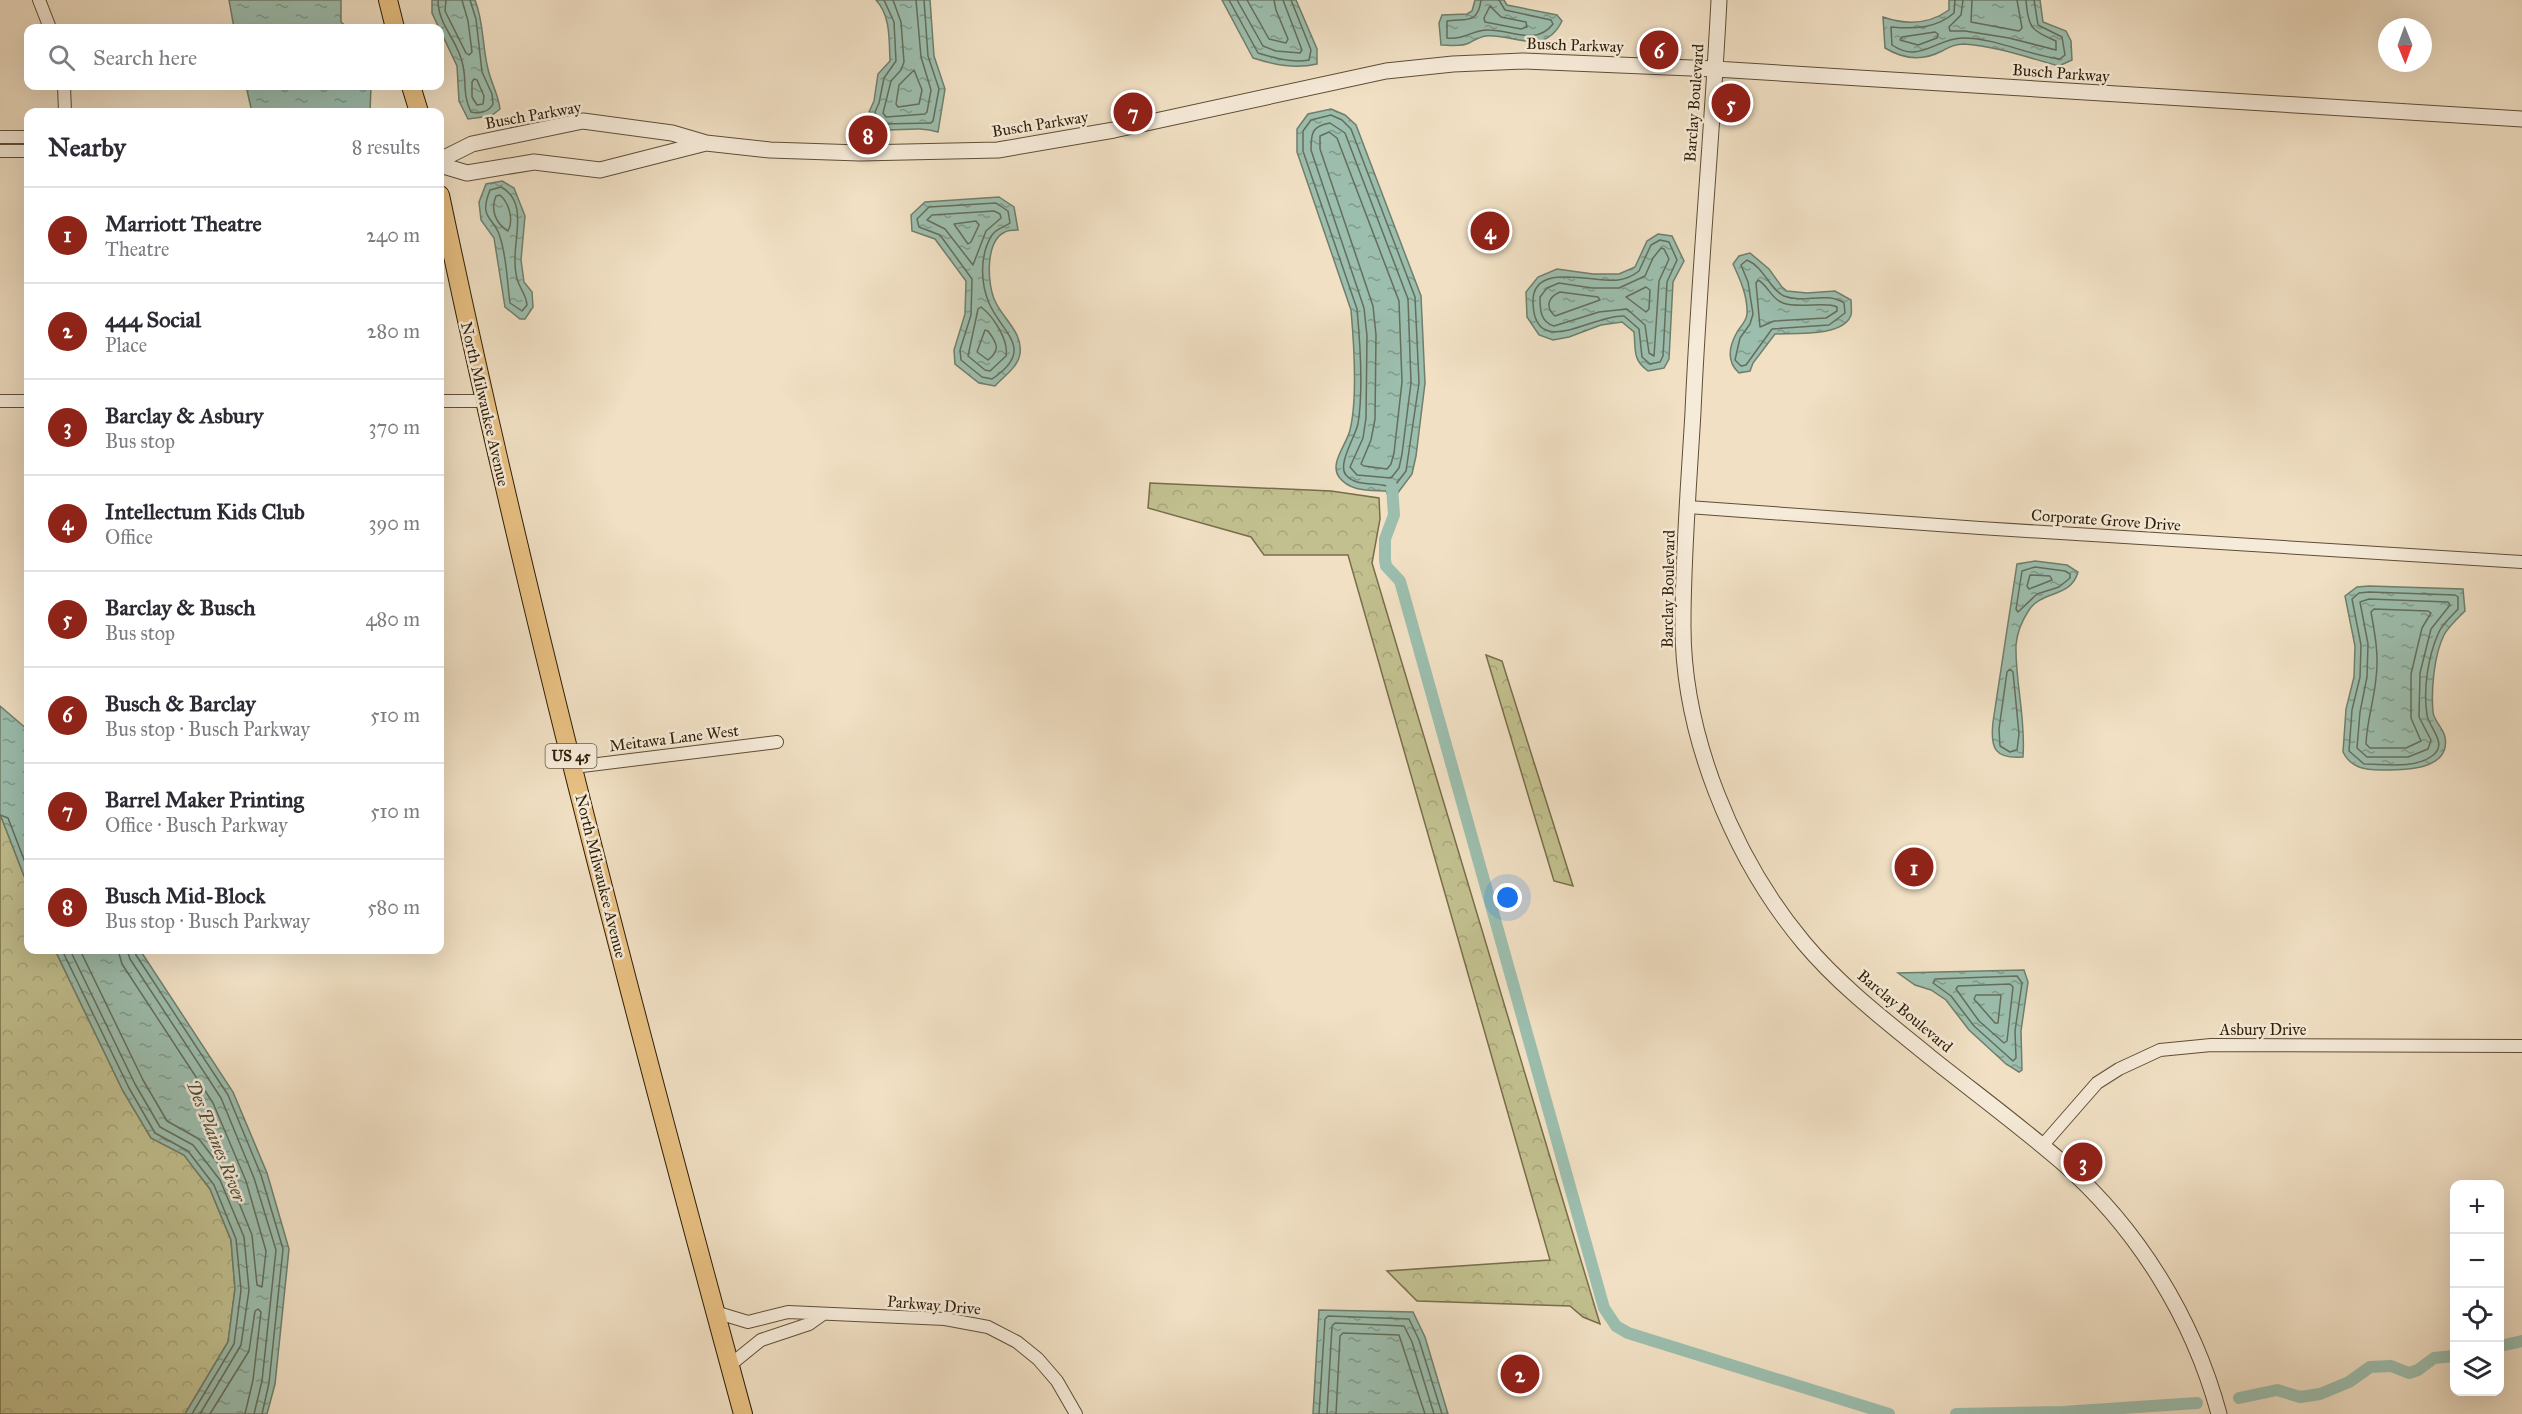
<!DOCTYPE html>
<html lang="en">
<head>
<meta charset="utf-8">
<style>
  :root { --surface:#fff; --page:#f7f7f7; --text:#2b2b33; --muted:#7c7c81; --line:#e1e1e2; --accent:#8f2418 }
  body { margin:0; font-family:"IM FELL Great Primer",serif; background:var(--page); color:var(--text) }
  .controls { position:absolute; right:18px; bottom:18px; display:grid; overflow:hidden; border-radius:12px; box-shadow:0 6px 24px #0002 }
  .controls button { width:54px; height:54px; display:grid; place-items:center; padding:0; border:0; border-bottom:2px solid var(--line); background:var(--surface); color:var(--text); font:30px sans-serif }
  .compass { position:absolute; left:2378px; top:18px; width:54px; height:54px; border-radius:50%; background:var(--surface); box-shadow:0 6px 24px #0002; rotate:179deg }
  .you { position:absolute; left:1508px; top:898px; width:21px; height:21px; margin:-15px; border:4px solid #fff; border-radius:50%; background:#1a73e8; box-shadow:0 0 0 9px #1a73e833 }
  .badge { display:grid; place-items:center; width:39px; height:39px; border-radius:50%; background:var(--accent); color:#fff; font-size:20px; font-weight:700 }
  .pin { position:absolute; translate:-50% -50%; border:3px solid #fff; box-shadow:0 2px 6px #0006 }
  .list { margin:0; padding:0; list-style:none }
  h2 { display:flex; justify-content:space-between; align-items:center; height:78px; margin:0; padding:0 24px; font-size:26px }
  h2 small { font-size:20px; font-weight:400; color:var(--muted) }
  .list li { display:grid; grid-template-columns:39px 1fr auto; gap:18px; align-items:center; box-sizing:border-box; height:96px; padding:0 24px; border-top:2px solid var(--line) }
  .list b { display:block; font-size:22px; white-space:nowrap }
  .list p { margin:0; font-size:20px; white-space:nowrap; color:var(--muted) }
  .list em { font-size:20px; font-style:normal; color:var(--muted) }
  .icon { flex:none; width:33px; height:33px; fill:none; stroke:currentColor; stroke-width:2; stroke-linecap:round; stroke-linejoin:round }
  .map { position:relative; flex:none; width:2522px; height:1414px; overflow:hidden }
  .search { position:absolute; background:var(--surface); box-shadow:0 6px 24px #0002; left:24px; top:24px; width:420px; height:66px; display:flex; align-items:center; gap:15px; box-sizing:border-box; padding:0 21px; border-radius:12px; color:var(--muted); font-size:22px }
  .panel { position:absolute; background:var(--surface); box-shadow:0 6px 24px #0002; left:24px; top:108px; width:420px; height:846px; border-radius:12px }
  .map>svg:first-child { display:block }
</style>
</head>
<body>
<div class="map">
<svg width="2522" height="1414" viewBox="0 0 2522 1414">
  <defs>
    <pattern id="forest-crowns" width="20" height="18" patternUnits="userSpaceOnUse" patternTransform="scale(1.5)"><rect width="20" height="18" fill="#c2c08f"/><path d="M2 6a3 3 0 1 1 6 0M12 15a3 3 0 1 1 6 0" fill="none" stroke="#a7a57a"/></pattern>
    <pattern id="water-ripples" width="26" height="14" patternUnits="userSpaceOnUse" patternTransform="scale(1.5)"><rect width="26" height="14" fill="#9cbeae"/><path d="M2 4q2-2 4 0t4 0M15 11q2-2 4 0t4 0" fill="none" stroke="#809a8c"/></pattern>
  </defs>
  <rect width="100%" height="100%" fill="#f1e0c4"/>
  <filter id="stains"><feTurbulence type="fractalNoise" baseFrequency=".00333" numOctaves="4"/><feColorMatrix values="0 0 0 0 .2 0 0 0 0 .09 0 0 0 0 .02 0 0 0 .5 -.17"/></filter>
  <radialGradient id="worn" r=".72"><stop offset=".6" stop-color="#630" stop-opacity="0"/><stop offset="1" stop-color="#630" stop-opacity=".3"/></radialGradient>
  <path fill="url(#forest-crowns)" stroke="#786e4a" stroke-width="1.5" d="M 1150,483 L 1331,491 L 1379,498 L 1380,519 L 1372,563 L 1600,1324 L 1583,1317 L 1570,1306 L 1417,1301 L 1387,1271 L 1550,1260 L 1348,555 L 1264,555 L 1251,537 L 1148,508 Z
    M 1486,655 L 1502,661 L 1573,886 L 1554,881 Z
    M 0,814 L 28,886 L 28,950 L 55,950 L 123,1091 L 151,1138 L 184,1155 L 210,1189 L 231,1240 L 235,1289 L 228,1342 L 185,1414 L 0,1414 Z"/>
  <path fill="url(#water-ripples)" stroke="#707e6b" stroke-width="1.5" d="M 229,0 L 341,0 L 341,22 L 348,28 L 234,28 Z
    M 432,0 L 475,0 C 484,23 482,45 488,69 C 491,83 498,93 500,109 L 491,116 L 468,119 L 459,101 L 457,66 L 432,13 Z
    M 876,0 L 930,0 L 934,56 L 945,89 L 938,132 C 916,125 895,133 873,129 L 869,112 L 874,101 L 878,74 L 890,61 C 889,41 891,16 876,0 Z
    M 1222,0 L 1296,0 L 1317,49 L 1317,64 C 1295,69 1275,65 1253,58 Z
    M 1475,0 L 1504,0 L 1507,5 L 1557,15 L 1562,21 C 1544,58 1511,33 1486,36 C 1479,37 1475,40 1469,43 C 1462,47 1449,45 1441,45 L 1439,23 L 1442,15 L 1467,14 L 1472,11 Z
    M 1949,0 L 2040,0 L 2043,22 L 2066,31 L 2071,41 L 2072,60 L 2059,66 C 2029,58 1996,46 1964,44 C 1955,44 1950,47 1942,51 C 1923,61 1903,59 1885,48 L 1883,17 C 1906,25 1928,25 1949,10 Z
    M 246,86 L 371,86 L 370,112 L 252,112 Z
    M 1331,109 L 1345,115 L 1356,125 L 1421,296 L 1425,383 L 1416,456 L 1412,474 L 1391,502 L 1386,491 C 1370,490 1350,492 1339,477 C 1329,463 1347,444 1350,430 C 1358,397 1354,344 1351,310 L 1297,152 L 1297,129 L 1308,114 Z
    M 502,181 L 514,188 L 525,216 L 521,260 L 524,282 L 532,292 L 533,307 L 525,319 L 520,319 L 505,307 L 494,238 L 481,220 L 479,202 L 486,184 Z
    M 999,197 L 1014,207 L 1018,230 C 1015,230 1008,230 1005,232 C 985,241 987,284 995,301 C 1003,319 1023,332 1020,354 C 1018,367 1004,376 995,386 L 979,383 L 955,364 L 954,350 L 965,314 L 966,281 L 935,239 L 912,231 L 911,215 L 925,202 Z
    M 1658,234 L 1672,236 L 1684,261 L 1673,282 L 1669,359 L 1664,368 L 1648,371 C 1632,359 1636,350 1634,332 L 1622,322 L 1601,325 L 1569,337 L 1553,340 L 1539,335 L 1527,317 L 1526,292 L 1538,277 L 1557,269 L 1593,274 L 1619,274 L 1635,267 L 1647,241 Z
    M 1750,253 L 1769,269 L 1782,287 L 1787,291 L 1807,293 L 1835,291 L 1851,300 C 1851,304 1852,311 1851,315 C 1844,337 1794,333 1775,334 L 1753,363 L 1750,371 L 1739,373 C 1727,362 1728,349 1736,334 C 1739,327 1746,323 1747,314 C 1748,297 1740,279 1733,264 L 1739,256 Z
    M 2035,561 L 2067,565 L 2078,572 C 2071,598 2042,590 2029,610 C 2023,619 2017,633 2016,645 C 2015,682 2026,718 2023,757 C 1995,759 1990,749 1993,722 L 2017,564 Z
    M 2369,586 L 2463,589 L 2465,611 C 2458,618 2448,627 2444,635 C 2434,655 2431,690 2433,712 C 2434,721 2443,728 2445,737 C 2451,771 2402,770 2381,770 C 2365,770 2351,768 2343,752 L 2346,709 L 2354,677 L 2355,646 L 2345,596 L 2357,587 Z
    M 0,706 L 28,730 L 28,886 L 0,814 Z
    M 55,950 L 140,950 L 233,1092 L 267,1173 L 289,1249 L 275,1384 L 267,1414 L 185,1414 L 228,1342 L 235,1289 L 231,1240 L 210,1189 L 184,1155 L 151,1138 L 123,1091 Z
    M 2024,970 L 2028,982 L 2021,1031 L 2022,1070 L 2019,1072 L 2006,1064 L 1969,1030 L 1946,1000 L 1931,990 L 1915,985 L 1898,973 Z
    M 1319,1310 L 1413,1312 L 1425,1337 L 1448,1414 L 1313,1414 Z"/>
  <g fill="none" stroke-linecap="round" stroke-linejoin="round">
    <path stroke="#646e5a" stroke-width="1.5" d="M 438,0 C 438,26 459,41 463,66 C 467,84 462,93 471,112 C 479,114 489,112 493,104 L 492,94 L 482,72 L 476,19 L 470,0
      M 446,0 L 445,11 L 466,53 L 469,55 L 472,52 L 468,21 L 462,0
      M 884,0 L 894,22 L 896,61 L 884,78 L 879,103 L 875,112 L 878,122 L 883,124 L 931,123 L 933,121 L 939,89 L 928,56 L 924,0
      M 893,0 L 901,22 L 904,62 L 901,70 L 891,81 L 883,113 L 886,117 L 925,114 L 927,112 L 931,90 L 921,57 L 916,0
      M 1229,0 L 1258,53 C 1274,58 1292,63 1309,60 L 1311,50 L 1291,0
      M 1237,0 L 1263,46 L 1276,51 L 1300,53 L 1302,50 L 1283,0
      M 1247,0 L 1269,39 L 1286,43 L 1288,39 L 1276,10 L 1274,0
      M 1481,0 C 1478,25 1465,18 1447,21 L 1447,38 C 1466,40 1473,29 1489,30 C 1511,30 1536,46 1553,24 L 1551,20 L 1505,10 L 1499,0
      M 1955,0 L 1954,13 C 1936,29 1913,29 1891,27 L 1892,45 C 1920,64 1936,38 1963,38 C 1996,38 2027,55 2060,59 L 2065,55 L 2062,37 L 2038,25 L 2034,0
      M 1963,0 L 1961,15 L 1949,27 L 1950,31 L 1965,31 L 2009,38 L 2056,50 L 2056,41 C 2031,30 2028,28 2026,0
      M 1972,0 L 1971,22 L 2019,31 L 2022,28 L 2017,0
      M 1490,6 L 1501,17 L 1526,22 L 1527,27 L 1521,29 L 1485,22 L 1484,18 Z
      M 1935,32 L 1938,34 L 1937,38 L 1918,45 L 1900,40 L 1902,37 Z
      M 914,70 L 922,90 L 919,104 L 898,107 L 896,104 L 899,85 Z
      M 474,79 L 477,80 L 484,96 L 483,104 L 477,105 L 472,97 L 472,82 Z
      M 1331,115 L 1342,120 L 1351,129 L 1415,297 L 1419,383 L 1406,471 L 1393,488 C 1378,481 1357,488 1346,475 C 1337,465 1355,437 1358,424 C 1363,393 1360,341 1357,309 L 1303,151 L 1303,131 L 1311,120 Z
      M 1330,123 L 1345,133 L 1408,299 L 1411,383 L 1402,454 L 1399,468 L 1391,478 L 1357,475 L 1350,467 L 1363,438 L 1366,418 L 1367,336 L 1364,308 L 1311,150 C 1311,133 1312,126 1330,123 Z
      M 1329,132 L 1337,138 L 1399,301 L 1402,382 L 1394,453 L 1391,464 L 1387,469 L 1364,466 L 1361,464 L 1371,440 L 1375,419 L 1376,335 L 1373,306 L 1320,149 L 1320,136 Z
      M 501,187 C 528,201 514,237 515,261 C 515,267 516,278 519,284 C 522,292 526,295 527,305 L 522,311 L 510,303 C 507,282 507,258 500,237 C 494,216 478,220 490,190 Z
      M 500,195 C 509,203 514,220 508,231 C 496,224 490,210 496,196 Z
      M 996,203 L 1008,211 L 1010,223 C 1005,227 997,228 992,235 C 980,254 980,282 989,303 C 1003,335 1036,349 992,379 L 982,377 L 961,360 L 960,350 L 971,315 L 972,279 L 940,235 L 919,227 L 917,219 L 929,207 Z
      M 994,211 L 1000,214 L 1001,218 L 986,231 L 973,265 L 945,229 L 927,220 L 932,215 Z
      M 976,221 L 979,225 L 971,242 L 968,244 L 954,224 Z
      M 1660,240 L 1669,242 L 1677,260 L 1667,282 L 1663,356 L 1660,362 L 1650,364 L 1642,357 L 1639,329 L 1624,316 C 1593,314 1534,361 1533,302 C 1532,261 1594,283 1618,280 C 1625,279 1634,275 1639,271 L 1651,245 Z
      M 1661,248 L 1664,249 L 1669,259 L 1659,281 L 1654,356 L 1649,353 L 1645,325 L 1627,309 L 1599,312 L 1554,326 C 1540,322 1540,309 1540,297 L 1547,288 L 1559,283 L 1592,288 L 1619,288 L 1645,276 L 1653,258 Z
      M 1747,260 C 1764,267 1770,290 1784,296 C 1804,304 1826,291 1844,303 L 1845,313 L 1829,325 L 1772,329 L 1746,365 L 1741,366 L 1735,360 L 1740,338 L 1750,324 L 1753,314 L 1748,282 L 1741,265 Z
      M 1758,280 C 1768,285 1771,299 1783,303 C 1798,309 1827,301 1837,307 L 1837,311 L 1826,318 L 1774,321 L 1760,327 L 1756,283 Z
      M 1646,287 L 1650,290 L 1649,309 L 1646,312 L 1626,297 Z
      M 1560,292 L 1598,297 L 1600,300 L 1555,316 C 1545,307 1548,297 1560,292 Z
      M 981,307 C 993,316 1009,340 1006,356 L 990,371 L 985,370 L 968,356 L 978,309 Z
      M 985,330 L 988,331 C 997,343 1001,350 988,360 L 977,352 Z
      M 2035,567 L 2065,571 L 2070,574 L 2070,578 L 2059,587 L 2037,594 L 2018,612 L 2016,609 L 2022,571 Z
      M 2030,575 L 2050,576 L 2052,580 L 2029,589 L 2027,586 Z
      M 2369,592 L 2455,595 L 2458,597 L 2458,609 C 2452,616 2441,625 2438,634 C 2428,657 2423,690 2427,715 C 2429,728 2449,744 2432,756 C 2414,769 2385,764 2364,764 L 2349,751 L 2352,710 L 2360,677 L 2361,645 L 2352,599 L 2359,593 Z
      M 2369,599 L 2448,602 L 2450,605 L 2431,629 L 2420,673 L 2419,717 L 2431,740 L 2428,749 L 2408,757 L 2367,757 L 2357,748 L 2360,712 L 2367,677 L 2368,644 L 2360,602 Z
      M 2374,609 L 2428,611 L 2431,613 L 2422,628 L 2411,674 L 2411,718 L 2421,741 L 2406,748 L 2370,748 L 2366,744 C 2367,720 2374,701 2376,678 C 2379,656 2375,634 2371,612 Z
      M 2010,669 L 2013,672 L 2019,734 L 2017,750 L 2010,752 L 2000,746 L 1999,729 L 2007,672 Z
      M 0,815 L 8,818 L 28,870
      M 62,950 L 129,1088 L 155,1133 L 188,1151 L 214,1185 L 236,1239 L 241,1290 L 234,1344 L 192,1414
      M 70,950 L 135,1084 L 160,1127 L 193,1145 L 220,1180 L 244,1237 L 249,1290 L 241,1345 L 200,1414
      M 80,950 L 143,1080 L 167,1121 L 199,1139 L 229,1178 L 252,1235 L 257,1285 L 262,1287 L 266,1251 L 246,1181 L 213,1103 L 122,964 L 118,950
      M 127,950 L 130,959 L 221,1098 L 254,1178 L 276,1250 L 262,1381 L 254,1414
      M 135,950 L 136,955 L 228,1095 L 261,1175 L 283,1249 L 269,1383 L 262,1414
      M 2017,976 L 2022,983 L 2015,1031 L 2016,1058 L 2013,1061 L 1974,1026 L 1951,996 L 1933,983 L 1935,979 Z
      M 2010,984 L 2013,987 L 2007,1041 L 2004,1043 L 1979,1021 L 1956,989 L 1958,986 Z
      M 1976,995 L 2001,995 L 1998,1023 L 1995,1023 L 1974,999 Z
      M 210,1414 L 249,1351 L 255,1311 L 258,1309 L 261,1312 L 253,1380 L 245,1414
      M 1319,1414 L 1325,1319 L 1328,1316 L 1409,1319 L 1419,1340 L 1442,1414
      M 1327,1414 L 1332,1326 L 1335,1323 L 1404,1326 L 1412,1342 L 1434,1414
      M 1336,1414 L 1340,1336 L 1343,1333 L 1399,1335 L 1425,1414"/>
    <path stroke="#9cbeae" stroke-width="12" d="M 1392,487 L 1394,515 L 1385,539 L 1385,560 L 1386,566 L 1400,581 L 1604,1308 L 1616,1326 L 1628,1333 L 1889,1414
      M 2500,1346 L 2522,1341
      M 2239,1398 L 2277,1390 L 2300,1397 L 2320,1394 L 2349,1382 L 2370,1367 L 2391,1366 L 2409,1373 L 2418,1370 L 2434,1358 L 2454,1356
      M 1956,1414 L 2063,1412 L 2197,1403"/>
    <g stroke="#5e4e36" stroke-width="14">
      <path id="minor" d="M 39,0 L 50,28
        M 64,86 L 65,112
        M 0,137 L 28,137
        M 0,151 L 28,151
        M 0,401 L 28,401
        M 440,401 L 483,401
        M 1688,507 L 1980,528 L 2522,562
        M 574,767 L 777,742
        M 2042,1146 L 2097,1083 L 2119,1069 L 2160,1050 L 2211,1045 L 2522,1046
        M 715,1312 L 748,1322 L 788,1312 L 945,1319 L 988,1327 L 1017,1342 L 1038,1359 L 1057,1381 L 1076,1414
        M 730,1365 L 761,1340 L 809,1324 L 823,1314"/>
    </g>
    <g stroke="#5e4e36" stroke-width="17">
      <path id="tertiary" d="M 1719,0 C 1712,138 1699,275 1693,412 C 1689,482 1683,553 1683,623 C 1682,734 1733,858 1804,943 C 1840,986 1886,1021 1930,1057 C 1974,1092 2020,1126 2063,1163 C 2138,1229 2193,1318 2219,1414
        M 440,160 L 472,144 L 583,121 L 672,133 L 706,143 L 770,150 L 860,153 L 998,150 L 1114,130 L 1386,71 L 1453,64 L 1523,61 L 1715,69 L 2522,119
        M 440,165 L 467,173 L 534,162 L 600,170 L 706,143"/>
    </g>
    <g stroke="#2d1d06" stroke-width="20">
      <path id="primary" d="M 388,0 L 395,28
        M 411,86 L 419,112
        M 440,195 C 526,604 633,1010 743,1414"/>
    </g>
    <use href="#minor" stroke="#f6ebd9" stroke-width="12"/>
    <use href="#tertiary" stroke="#f6ebd9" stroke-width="15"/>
    <use href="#primary" stroke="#e8c082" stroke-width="18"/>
  </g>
  <g text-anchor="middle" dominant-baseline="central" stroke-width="5" stroke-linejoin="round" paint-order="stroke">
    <rect fill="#f6ebd9" stroke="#695b45" stroke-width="1.5" x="545.5" y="744" width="51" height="24" rx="4.5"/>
    <g font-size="15" font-weight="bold" fill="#2d1d06">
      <text x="571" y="756">US 45</text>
    </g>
    <g font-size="16" fill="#2d1d06" stroke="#f6ebd9">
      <text transform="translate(1575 45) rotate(2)">Busch Parkway</text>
      <text transform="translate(2061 73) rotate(4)">Busch Parkway</text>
      <text transform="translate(1694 103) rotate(-86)">Barclay Boulevard</text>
      <text transform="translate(533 115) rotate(-10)">Busch Parkway</text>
      <text transform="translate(1040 124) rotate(-9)">Busch Parkway</text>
      <text transform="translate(485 404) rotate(77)">North Milwaukee Avenue</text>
      <text transform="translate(2106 520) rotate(4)">Corporate Grove Drive</text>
      <text transform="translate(1668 589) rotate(-89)">Barclay Boulevard</text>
      <text transform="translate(674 738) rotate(-7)">Meitawa Lane West</text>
      <text transform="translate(601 876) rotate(76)">North Milwaukee Avenue</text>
      <text transform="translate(1905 1011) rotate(40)">Barclay Boulevard</text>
      <text x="2263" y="1029">Asbury Drive</text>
      <text transform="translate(934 1305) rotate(5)">Parkway Drive</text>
    </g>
    <g font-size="18" font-style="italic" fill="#4e4d38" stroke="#f6ebd9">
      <text transform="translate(216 1141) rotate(68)">Des Plaines River</text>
    </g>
  </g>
  <rect width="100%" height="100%" filter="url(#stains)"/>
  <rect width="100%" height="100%" fill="url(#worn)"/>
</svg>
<div class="controls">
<button>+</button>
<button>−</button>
<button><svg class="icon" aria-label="locate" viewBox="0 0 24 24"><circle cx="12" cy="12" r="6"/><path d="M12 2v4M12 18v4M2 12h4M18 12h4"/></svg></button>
<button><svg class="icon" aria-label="layers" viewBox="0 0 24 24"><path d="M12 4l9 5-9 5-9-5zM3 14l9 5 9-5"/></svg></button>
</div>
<svg class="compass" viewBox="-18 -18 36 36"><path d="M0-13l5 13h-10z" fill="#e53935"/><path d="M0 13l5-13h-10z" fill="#7c7c81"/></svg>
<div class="you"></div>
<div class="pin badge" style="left:1914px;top:867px">1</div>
<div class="pin badge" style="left:1520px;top:1374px">2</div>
<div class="pin badge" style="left:2083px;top:1162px">3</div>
<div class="pin badge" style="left:1490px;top:231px">4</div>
<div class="pin badge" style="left:1731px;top:103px">5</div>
<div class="pin badge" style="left:1659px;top:50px">6</div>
<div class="pin badge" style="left:1133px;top:112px">7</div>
<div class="pin badge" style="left:868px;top:135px">8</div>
<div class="search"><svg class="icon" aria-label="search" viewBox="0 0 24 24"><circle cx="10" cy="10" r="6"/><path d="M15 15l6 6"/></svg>Search here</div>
<section class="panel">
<h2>Nearby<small>8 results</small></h2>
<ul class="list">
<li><span class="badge">1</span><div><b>Marriott Theatre</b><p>Theatre</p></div><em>240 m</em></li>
<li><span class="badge">2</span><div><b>444 Social</b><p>Place</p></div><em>280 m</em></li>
<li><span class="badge">3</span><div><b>Barclay &amp; Asbury</b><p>Bus stop</p></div><em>370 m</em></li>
<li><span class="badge">4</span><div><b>Intellectum Kids Club</b><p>Office</p></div><em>390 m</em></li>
<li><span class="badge">5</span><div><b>Barclay &amp; Busch</b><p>Bus stop</p></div><em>480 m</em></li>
<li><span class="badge">6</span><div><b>Busch &amp; Barclay</b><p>Bus stop · Busch Parkway</p></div><em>510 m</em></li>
<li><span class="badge">7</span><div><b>Barrel Maker Printing</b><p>Office · Busch Parkway</p></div><em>510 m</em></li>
<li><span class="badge">8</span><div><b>Busch Mid-Block</b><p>Bus stop · Busch Parkway</p></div><em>580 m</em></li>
</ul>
</section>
</div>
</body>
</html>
